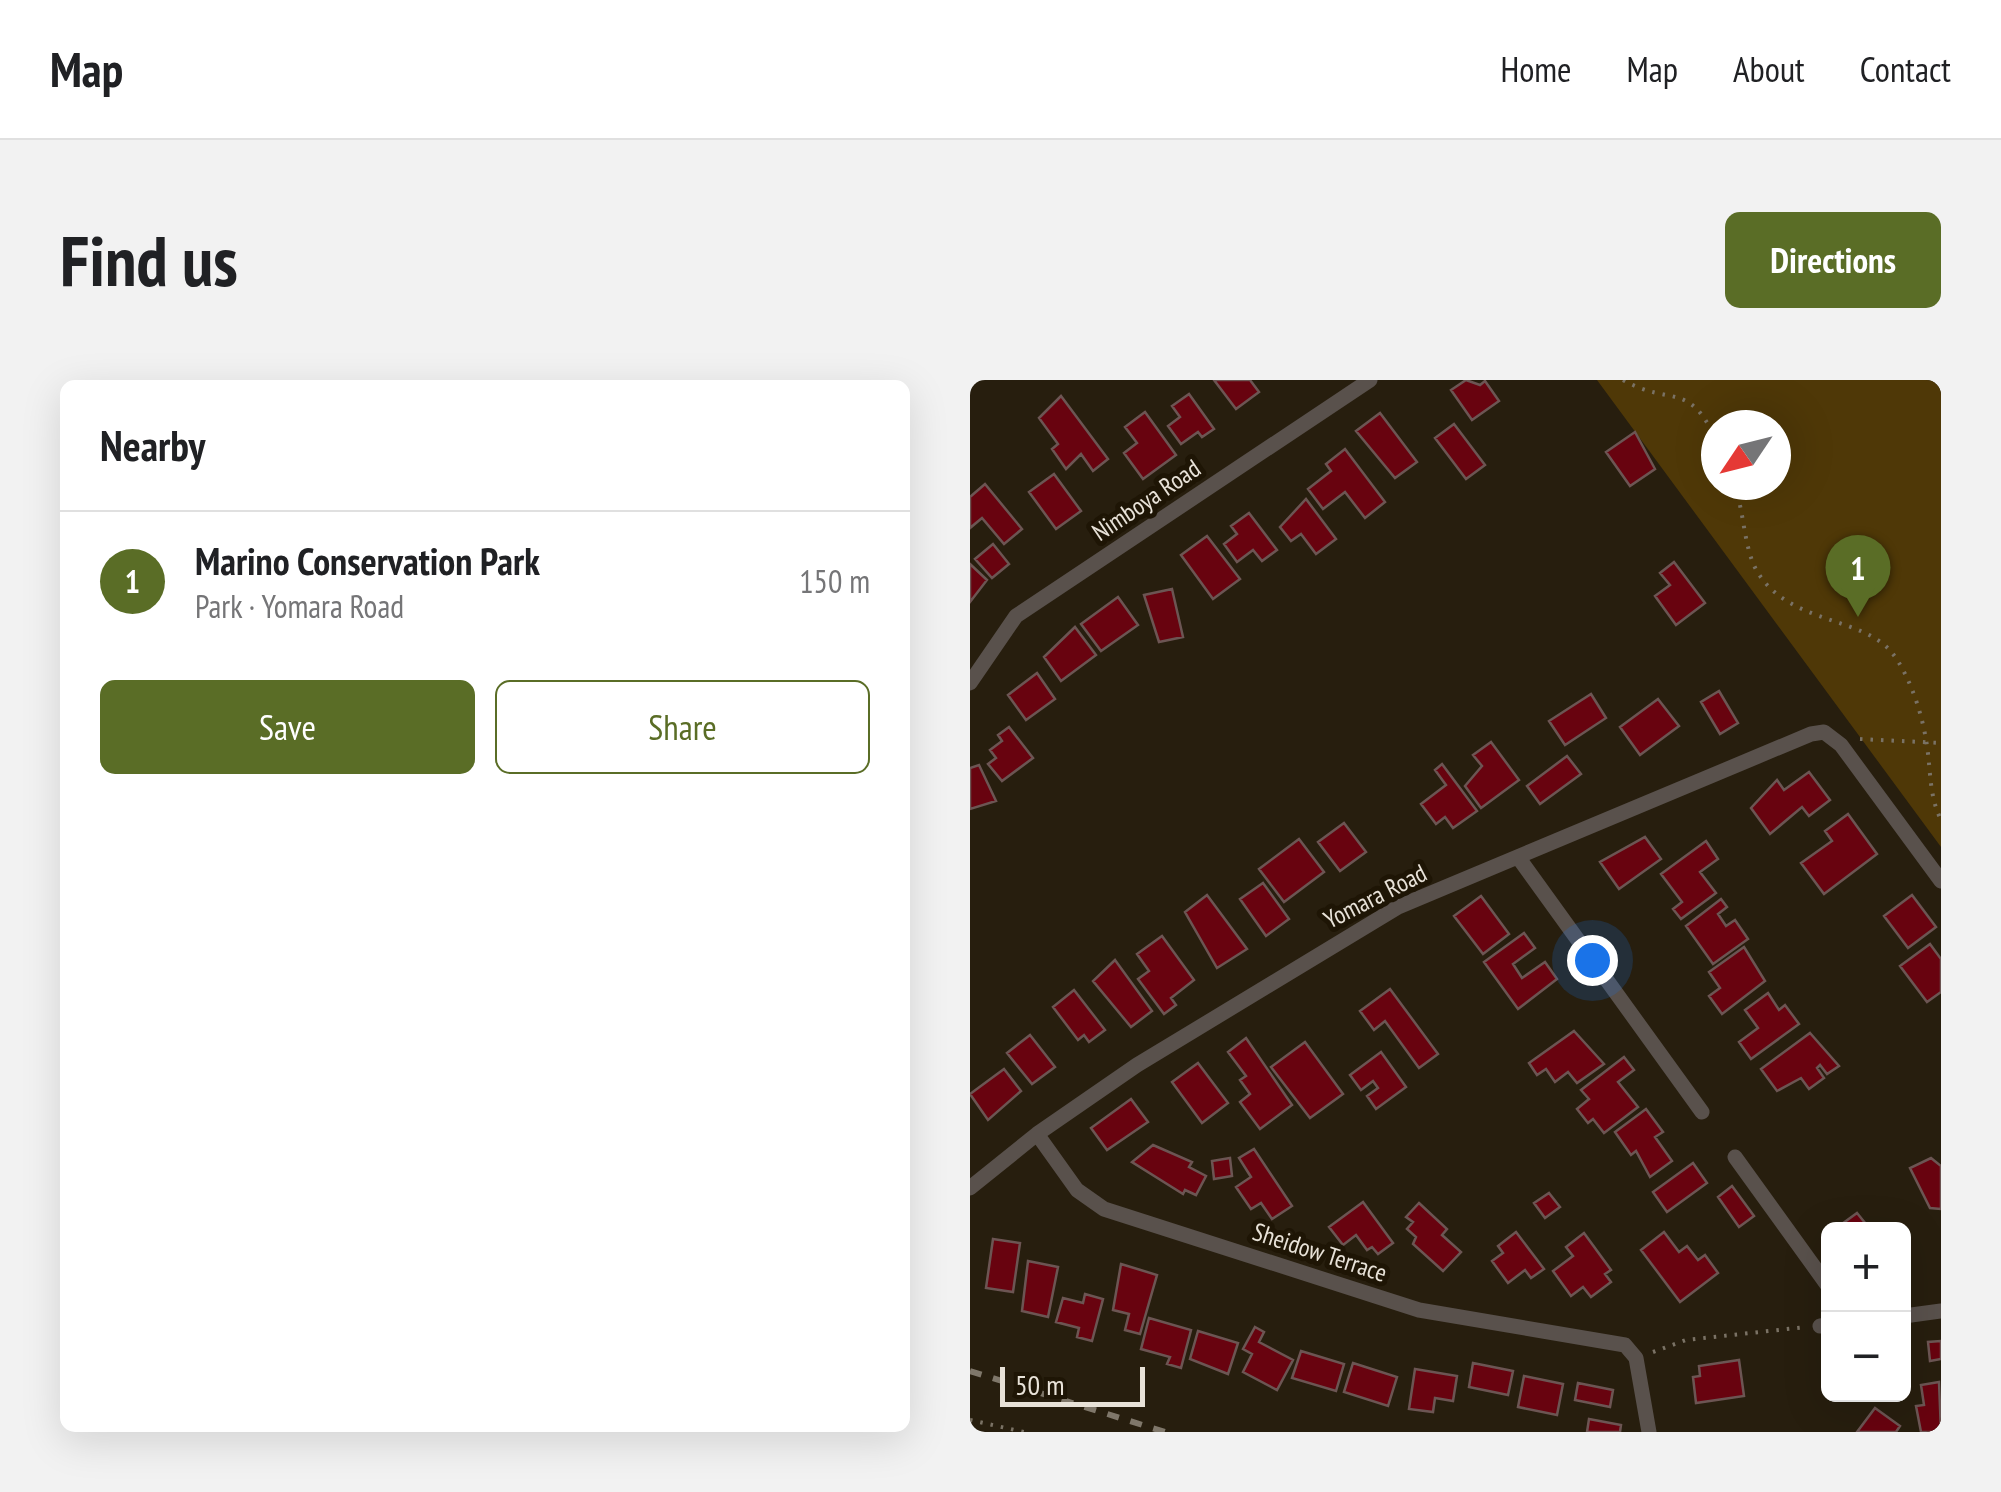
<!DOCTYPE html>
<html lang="en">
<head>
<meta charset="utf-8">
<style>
  :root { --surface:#fff; --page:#f2f2f2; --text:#202124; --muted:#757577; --line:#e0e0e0; --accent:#5a6d26 }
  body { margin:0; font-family:"PT Sans Narrow",sans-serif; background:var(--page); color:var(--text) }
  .controls { position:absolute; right:30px; bottom:30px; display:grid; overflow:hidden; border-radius:15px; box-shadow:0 10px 40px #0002 }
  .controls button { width:90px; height:90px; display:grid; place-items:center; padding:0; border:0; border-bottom:2px solid var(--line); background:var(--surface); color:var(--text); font:50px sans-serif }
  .compass { position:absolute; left:731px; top:30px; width:90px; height:90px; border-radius:50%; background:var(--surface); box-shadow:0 10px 40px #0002; rotate:235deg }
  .scale { position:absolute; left:30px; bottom:25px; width:145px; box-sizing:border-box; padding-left:10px; border:5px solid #e8e2d8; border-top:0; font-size:28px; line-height:35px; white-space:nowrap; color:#e8e2d8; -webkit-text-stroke:8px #1e1505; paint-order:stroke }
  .you { position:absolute; left:622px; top:580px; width:35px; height:35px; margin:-25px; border:8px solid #fff; border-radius:50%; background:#1a73e8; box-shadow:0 0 0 15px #1a73e833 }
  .badge { display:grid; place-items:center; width:65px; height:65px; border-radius:50%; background:var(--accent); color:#fff; font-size:32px; font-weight:700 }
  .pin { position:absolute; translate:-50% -82px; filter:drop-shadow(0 2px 5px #0008) }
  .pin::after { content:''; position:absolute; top:52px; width:35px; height:30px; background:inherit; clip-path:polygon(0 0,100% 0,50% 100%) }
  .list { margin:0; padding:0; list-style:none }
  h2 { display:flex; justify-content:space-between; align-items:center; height:130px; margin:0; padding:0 40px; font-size:42px }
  h2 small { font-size:32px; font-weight:400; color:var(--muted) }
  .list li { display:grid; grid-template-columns:65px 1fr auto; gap:30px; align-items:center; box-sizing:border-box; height:140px; padding:0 40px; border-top:2px solid var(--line) }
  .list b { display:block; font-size:38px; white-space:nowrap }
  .list p { margin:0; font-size:32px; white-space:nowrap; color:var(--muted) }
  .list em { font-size:32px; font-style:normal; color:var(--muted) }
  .actions { display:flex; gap:20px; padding:30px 40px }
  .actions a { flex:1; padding:22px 0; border:2px solid var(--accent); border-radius:15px; text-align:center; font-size:35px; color:var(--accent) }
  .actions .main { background:var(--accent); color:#fff }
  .map { position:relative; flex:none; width:971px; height:1052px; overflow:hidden; border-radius:15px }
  header { display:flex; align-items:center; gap:60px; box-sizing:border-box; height:140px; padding:0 50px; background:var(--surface); border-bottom:2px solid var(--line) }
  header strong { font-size:48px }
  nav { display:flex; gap:55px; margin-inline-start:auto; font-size:35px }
  .intro { display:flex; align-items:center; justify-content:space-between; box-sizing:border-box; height:240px; padding:0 60px }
  h1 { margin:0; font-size:70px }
  .button { padding:25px 45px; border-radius:15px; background:var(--accent); color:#fff; font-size:35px; font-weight:700 }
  main { display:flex; gap:60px; padding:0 60px }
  aside { flex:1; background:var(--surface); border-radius:15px; box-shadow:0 10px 40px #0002 }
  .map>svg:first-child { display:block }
</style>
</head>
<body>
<header>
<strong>Map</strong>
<nav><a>Home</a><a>Map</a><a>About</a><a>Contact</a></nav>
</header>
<div class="intro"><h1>Find us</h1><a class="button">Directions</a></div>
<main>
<aside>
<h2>Nearby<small></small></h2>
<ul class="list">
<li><span class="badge">1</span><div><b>Marino Conservation Park</b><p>Park · Yomara Road</p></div><em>150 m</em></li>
</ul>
<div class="actions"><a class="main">Save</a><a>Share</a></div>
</aside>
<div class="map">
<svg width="971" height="1052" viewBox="0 0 971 1052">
  <rect width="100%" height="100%" fill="#271e0e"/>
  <path fill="#4f3807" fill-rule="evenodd" d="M 627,0 L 971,0 L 971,467 ZM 746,45 L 806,45 L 806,105 L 746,105 Z"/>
  <path fill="#68030f" stroke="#6c5553" stroke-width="2.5" d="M 244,0 L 280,0 L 289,12 L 266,29 Z
    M 496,0 L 510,5 L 515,1 L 529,21 L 502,40 L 481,10 Z
    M 219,14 L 244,49 L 232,57 L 228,52 L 211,64 L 198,46 L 210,37 L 202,26 Z
    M 91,16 L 138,79 L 123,91 L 111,74 L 96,89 L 82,69 L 88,64 L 69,38 Z
    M 175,32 L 206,75 L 173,99 L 154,73 L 167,63 L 155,47 Z
    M 410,33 L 447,82 L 425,98 L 386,51 Z
    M 484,44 L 515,85 L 496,99 L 465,58 Z
    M 665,52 L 685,89 L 660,106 L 636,72 Z
    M 375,69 L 415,122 L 395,138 L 375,112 L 353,129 L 338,109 L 361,91 L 356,84 Z
    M 84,94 L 111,131 L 86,149 L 59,112 Z
    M 15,104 L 52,149 L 34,164 L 12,138 L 0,148 L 0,117 Z
    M 336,119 L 366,159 L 346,174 L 331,154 L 321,161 L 310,147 Z
    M 279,133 L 307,170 L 292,181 L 283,170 L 267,182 L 254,164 L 267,154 L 261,146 Z
    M 237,156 L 270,199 L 243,219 L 211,175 Z
    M 23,164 L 39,184 L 22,198 L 5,179 Z
    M 704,182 L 735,223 L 706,245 L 685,216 L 700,205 L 690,193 Z
    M 0,184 L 17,200 L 0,222 Z
    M 202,209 L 213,257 L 189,262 L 174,215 Z
    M 148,217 L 168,245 L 131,271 L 111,244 Z
    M 105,247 L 126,275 L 91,301 L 74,277 Z
    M 67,293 L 85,319 L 56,340 L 38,315 Z
    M 749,311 L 768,343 L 750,354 L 731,322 Z
    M 621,314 L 636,338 L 595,365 L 579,341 Z
    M 688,319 L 709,346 L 670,375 L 650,347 Z
    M 39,347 L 63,378 L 32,401 L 18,384 L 26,378 L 20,370 L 32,361 L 28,355 Z
    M 521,362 L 549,400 L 511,428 L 495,406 L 512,386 L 503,375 Z
    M 597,376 L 611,394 L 570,424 L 557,406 Z
    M 472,384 L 507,431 L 483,448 L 475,437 L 466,444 L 451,424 L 476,405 L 465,390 Z
    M 9,385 L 26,421 L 0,429 L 0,388 Z
    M 839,392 L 860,420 L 839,436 L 832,427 L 800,454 L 781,428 L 807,400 L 814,410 Z
    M 878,434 L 907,474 L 854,514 L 831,483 L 862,461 L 855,451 Z
    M 374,443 L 396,472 L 370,491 L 348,462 Z
    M 675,457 L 691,479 L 649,509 L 630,482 Z
    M 329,459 L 354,492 L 314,522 L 289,489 Z
    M 736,461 L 748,479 L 730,492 L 746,513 L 711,539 L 703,529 L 712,522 L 691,494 Z
    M 293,503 L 319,539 L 296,556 L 270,519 Z
    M 237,515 L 277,569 L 247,588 L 215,532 Z
    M 942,515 L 966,547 L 938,568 L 914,536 Z
    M 511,516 L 539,554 L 513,574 L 484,536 Z
    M 751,519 L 757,527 L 748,534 L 756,546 L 765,540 L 778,559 L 743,584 L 716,546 Z
    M 554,553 L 565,568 L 543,584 L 552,598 L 575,582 L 587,599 L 548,629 L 514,582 Z
    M 192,556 L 224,600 L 201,618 L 206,625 L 194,634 L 168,599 L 179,591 L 167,574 Z
    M 960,564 L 971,579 L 971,612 L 957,622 L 930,586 Z
    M 774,567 L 795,601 L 752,634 L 739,616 L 750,608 L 739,592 Z
    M 145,580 L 182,631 L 161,647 L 123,601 Z
    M 420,609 L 468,674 L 449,688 L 415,641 L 404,650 L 390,631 Z
    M 104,610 L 135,650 L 119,662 L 114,655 L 108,660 L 83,627 Z
    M 798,613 L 809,630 L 815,625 L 829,644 L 781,679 L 769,662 L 788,648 L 775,630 Z
    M 604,651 L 634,684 L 607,703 L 598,692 L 585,702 L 576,689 L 567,695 L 559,683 Z
    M 840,653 L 869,686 L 857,694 L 850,685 L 847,688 L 854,698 L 839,709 L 831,698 L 807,711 L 791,689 Z
    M 60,655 L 85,687 L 62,704 L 37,673 Z
    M 276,658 L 322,725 L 290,749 L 270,722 L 280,714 L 270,700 L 276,696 L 258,672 Z
    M 335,662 L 373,714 L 340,738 L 301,687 Z
    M 411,672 L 436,707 L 406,729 L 397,716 L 408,708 L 403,701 L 391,710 L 380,695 Z
    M 654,677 L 664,690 L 648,702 L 668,727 L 634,753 L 623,739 L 618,743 L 607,729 L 619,719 L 611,710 Z
    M 228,683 L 258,723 L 232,743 L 202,702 Z
    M 34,689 L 51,711 L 18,740 L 0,714 Z
    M 161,719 L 178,742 L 137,770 L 121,748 Z
    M 676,729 L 693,752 L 685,757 L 702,781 L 680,797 L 666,771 L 661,775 L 645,752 Z
    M 183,765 L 222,782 L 219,787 L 236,796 L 226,815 L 215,810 L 213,814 L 162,782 Z
    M 284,769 L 322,826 L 302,839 L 291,823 L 281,829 L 266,807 L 281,797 L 269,778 Z
    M 260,778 L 262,796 L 244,799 L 242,781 Z
    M 961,778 L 971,786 L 971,829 L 960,828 L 940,788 Z
    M 723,783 L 737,803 L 697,832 L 683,812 Z
    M 762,806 L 784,836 L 769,847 L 748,817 Z
    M 579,813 L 590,827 L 575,838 L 564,823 Z
    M 393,822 L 423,863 L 408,874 L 402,867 L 397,870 L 386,855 L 373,865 L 359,847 Z
    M 449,823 L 477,849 L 472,855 L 491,872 L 473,891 L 443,864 L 446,857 L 437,849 L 443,842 L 436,837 Z
    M 887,833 L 900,849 L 865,849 Z
    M 546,852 L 574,889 L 561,898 L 555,890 L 538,903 L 522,881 L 533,873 L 528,866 Z
    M 694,852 L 709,872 L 717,866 L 728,880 L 735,875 L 748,893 L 710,922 L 671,870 Z
    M 614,853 L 641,890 L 635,894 L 641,902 L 621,917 L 613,907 L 601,916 L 583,891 L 603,876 L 596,867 Z
    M 23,859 L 50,863 L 43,912 L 16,908 Z
    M 58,881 L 88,887 L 78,937 L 52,931 Z
    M 151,884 L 187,895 L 170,954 L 155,950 L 159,934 L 143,930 Z
    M 115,914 L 133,919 L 122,961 L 107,957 L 109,948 L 86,942 L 93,918 L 113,923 Z
    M 179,938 L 221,950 L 211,988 L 197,984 L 200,977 L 171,969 Z
    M 285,947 L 294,952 L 289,962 L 323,980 L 307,1010 L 273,992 L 282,974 L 273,969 Z
    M 228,951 L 268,963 L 258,994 L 220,979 Z
    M 971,961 L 971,979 L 960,981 L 958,962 Z
    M 331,971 L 374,984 L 366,1011 L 322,998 Z
    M 769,980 L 774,1016 L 726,1023 L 723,997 L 730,996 L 729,986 Z
    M 383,983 L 427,997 L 418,1026 L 374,1012 Z
    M 503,983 L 543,991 L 538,1015 L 499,1007 Z
    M 445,989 L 487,996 L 483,1021 L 465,1018 L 463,1032 L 439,1029 Z
    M 554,996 L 593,1004 L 587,1035 L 548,1027 Z
    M 969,1002 L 971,1052 L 951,1052 L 946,1026 L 954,1025 L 951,1005 Z
    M 608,1003 L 643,1010 L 640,1027 L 605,1020 Z
    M 905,1028 L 930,1046 L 926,1052 L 887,1052 Z
    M 619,1039 L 651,1045 L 650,1052 L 617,1052 Z"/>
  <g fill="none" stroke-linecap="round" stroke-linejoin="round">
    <path stroke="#7a7265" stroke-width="4" stroke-dasharray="2.5 8" stroke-linecap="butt" d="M 653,0 C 701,27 719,0 746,60
      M 764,105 C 775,132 773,168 788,193 C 821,245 894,236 923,274 C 941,298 953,337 957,366 C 961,393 959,415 971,440
      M 890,359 L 971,363
      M 683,972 L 716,960 L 836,947
      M 0,1040 L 54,1052"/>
    <path stroke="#59514c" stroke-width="15" d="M 0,303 L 46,236 L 400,0
      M 548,477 L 732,732
      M 67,754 L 107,810 L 134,829 L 449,930 L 655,965 L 666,978 L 679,1052
      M 765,777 L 858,906
      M 0,808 L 67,754 L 167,685 L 428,527 L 841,354 L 854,352 L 871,365 L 971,501
      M 934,936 L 971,931
      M 850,946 L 858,945"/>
    <path stroke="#7f776a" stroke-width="6" stroke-dasharray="12 12" stroke-linecap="butt" d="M 0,991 L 195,1052"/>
  </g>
  <g text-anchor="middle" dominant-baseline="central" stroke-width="10" stroke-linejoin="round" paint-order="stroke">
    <g font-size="25" fill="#e8e2d8" stroke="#1e1505">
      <text transform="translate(176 120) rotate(-34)">Nimboya Road</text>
      <text transform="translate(405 516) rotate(-27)">Yomara Road</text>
      <text transform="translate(350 872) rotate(18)">Sheidow Terrace</text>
    </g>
  </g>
</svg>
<div class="controls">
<button>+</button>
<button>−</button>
</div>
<svg class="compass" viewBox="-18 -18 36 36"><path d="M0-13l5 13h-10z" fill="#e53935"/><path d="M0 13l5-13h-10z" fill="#757577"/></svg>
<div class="scale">50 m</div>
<div class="you"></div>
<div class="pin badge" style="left:888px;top:237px">1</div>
</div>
</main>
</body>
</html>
